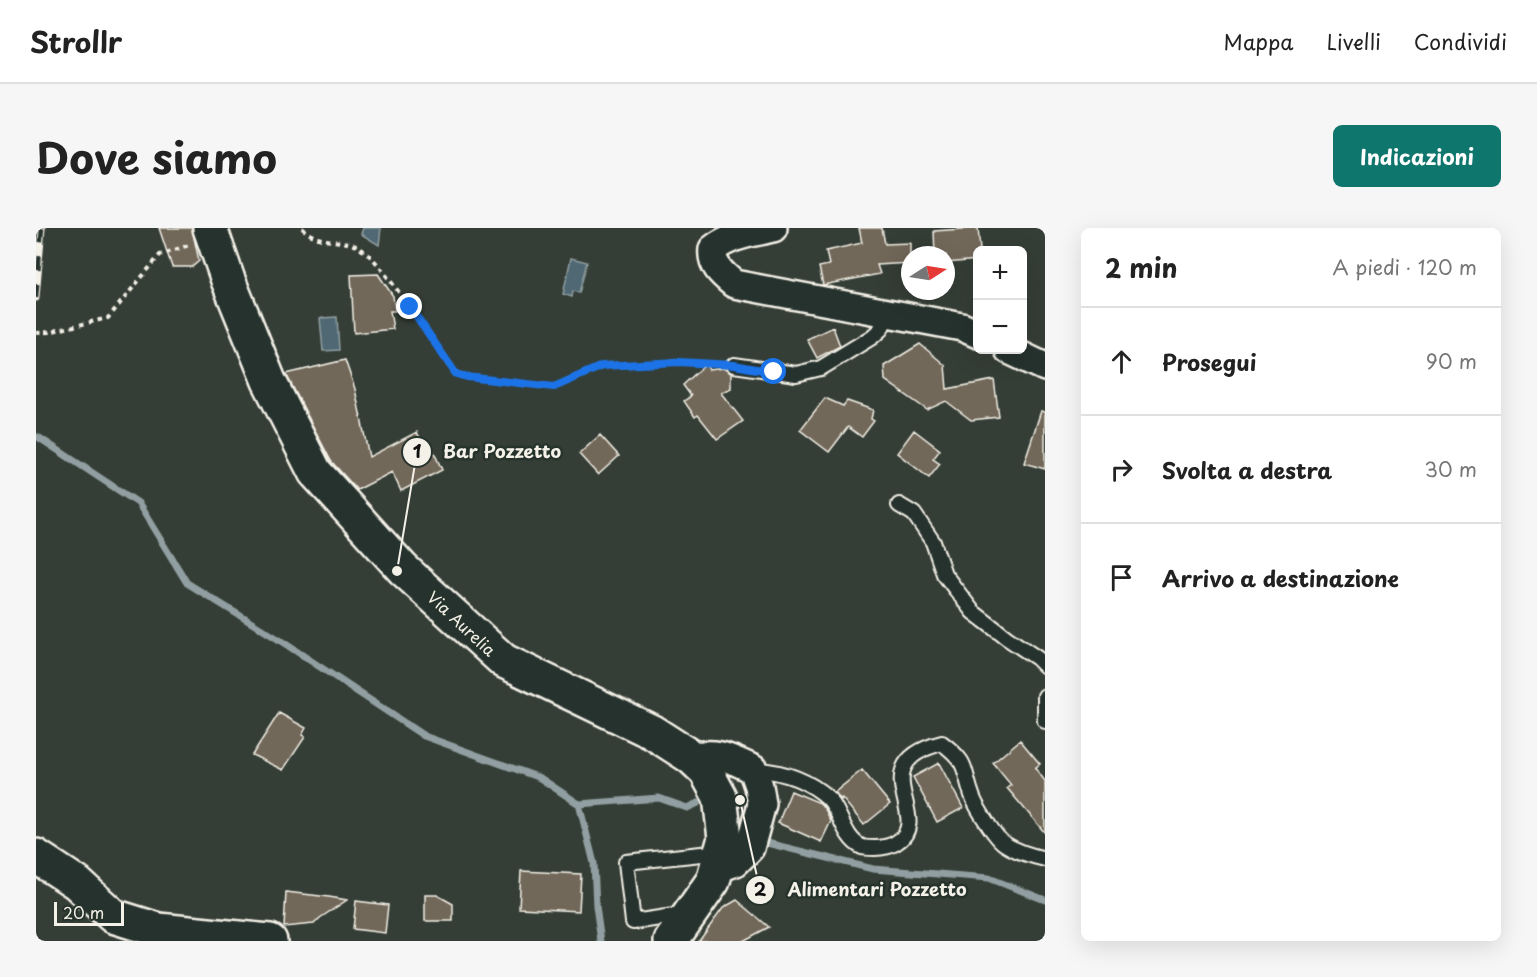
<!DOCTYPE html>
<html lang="it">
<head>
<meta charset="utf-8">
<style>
  :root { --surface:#fff; --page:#f6f6f6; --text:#222; --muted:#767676; --line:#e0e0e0; --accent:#0f766e }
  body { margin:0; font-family:"Playpen Sans",sans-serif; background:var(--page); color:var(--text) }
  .controls { position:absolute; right:18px; top:18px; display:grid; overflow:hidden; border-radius:9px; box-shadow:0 6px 24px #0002 }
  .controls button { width:54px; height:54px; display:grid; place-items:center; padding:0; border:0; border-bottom:2px solid var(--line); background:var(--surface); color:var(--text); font:30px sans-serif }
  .compass { position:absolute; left:865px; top:18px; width:54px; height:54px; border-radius:50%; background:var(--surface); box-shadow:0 6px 24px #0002; rotate:78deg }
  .scale { position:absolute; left:18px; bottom:15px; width:70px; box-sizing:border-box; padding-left:6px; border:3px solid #f4f1e8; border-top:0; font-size:16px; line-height:21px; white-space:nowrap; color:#f4f1e8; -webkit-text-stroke:4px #26332d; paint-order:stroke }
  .stop { position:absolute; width:18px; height:18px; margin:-14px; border:4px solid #1a73e8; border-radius:50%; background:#fff }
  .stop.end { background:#1a73e8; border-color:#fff; box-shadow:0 2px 6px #0008 }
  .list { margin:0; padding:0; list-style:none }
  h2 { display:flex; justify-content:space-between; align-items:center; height:78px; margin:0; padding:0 24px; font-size:26px }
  h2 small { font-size:20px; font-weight:400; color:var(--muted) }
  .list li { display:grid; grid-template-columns:39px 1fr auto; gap:18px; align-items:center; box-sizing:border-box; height:108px; padding:0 24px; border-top:2px solid var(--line) }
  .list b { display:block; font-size:22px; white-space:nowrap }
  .list em { font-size:20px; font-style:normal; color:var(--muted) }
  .icon { flex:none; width:33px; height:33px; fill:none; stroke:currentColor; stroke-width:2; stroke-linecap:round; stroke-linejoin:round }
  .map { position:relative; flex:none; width:1009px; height:713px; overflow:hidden; border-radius:9px }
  header { display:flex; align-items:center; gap:36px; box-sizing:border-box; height:84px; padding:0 30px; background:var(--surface); border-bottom:2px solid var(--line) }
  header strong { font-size:28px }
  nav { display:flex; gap:33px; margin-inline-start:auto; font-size:21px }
  .intro { display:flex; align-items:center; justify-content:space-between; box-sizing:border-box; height:144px; padding:0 36px }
  h1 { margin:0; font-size:42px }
  .button { padding:15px 27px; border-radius:9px; background:var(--accent); color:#fff; font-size:21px; font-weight:700 }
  main { display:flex; gap:36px; padding:0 36px }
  aside { flex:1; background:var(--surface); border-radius:9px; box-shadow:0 6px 24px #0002 }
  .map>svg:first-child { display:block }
</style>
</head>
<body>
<header>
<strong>Strollr</strong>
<nav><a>Mappa</a><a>Livelli</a><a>Condividi</a></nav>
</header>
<div class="intro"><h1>Dove siamo</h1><a class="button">Indicazioni</a></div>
<main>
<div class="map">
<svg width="1009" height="713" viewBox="0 0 1009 713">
  <rect width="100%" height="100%" fill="#353e36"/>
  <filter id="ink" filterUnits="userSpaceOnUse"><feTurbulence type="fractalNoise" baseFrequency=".0167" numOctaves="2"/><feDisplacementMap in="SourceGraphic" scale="12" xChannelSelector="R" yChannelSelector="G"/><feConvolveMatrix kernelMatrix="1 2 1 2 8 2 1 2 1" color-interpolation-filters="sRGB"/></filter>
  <g filter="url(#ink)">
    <path fill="#4f6873" stroke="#919fa2" stroke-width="1.5" d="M 327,0 L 345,0 L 343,17 L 325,6 Z
      M 535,30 L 551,34 L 543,65 L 537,63 L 536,69 L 527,66 Z
      M 301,89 L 303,122 L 287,123 L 284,90 Z"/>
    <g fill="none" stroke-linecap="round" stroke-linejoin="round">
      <path stroke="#919fa2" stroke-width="7" d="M 2,209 L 102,275 L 151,355 L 242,411 L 388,508 L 504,550 L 543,576 L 623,570 L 651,580 L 662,575
        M 543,576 L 558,635 L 560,678 L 565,713
        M 731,615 L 837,641 L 953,650 L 1009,672"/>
    </g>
    <path fill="#72685a" stroke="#f4f1e8" stroke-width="1.5" d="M 123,0 L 156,0 L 163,33 L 156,39 L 136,39 Z
      M 823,0 L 846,0 L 849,16 L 874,15 L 874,35 L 841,37 L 844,46 L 787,57 L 783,39 L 793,37 L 790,23 L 826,15 Z
      M 942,0 L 944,22 L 942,22 L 942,32 L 910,35 L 910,27 L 899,27 L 898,3 Z
      M 342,46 L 357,68 L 359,83 L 354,83 L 357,101 L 318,105 L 315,47 Z
      M 797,99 L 804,118 L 781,130 L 771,111 Z
      M 884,116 L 909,137 L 911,161 L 958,152 L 963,189 L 935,192 L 910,173 L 891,182 L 849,152 L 848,138 Z
      M 309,132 L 319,161 L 333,229 L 381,204 L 391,225 L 397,222 L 406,242 L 365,263 L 356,244 L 321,262 L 295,233 L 250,146 Z
      M 670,136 L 673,142 L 687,140 L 695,145 L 695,160 L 685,165 L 707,193 L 681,211 L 662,187 L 659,189 L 648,173 L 655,168 L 647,157 Z
      M 789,170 L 807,178 L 811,173 L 837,182 L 835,191 L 838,193 L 826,209 L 812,199 L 793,224 L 764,202 Z
      M 1005,183 L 1009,184 L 1009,241 L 988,235 Z
      M 878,202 L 904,222 L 897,231 L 904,236 L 893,250 L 861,225 Z
      M 564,207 L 583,228 L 562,247 L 543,226 Z
      M 243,485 L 270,500 L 266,507 L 269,509 L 247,542 L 216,527 Z
      M 984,512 L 1004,536 L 999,540 L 1009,553 L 1009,605 L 971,560 L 975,557 L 957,535 Z
      M 903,535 L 927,580 L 901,594 L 877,549 Z
      M 826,542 L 854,576 L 828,597 L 806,570 L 805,572 L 799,564 Z
      M 755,563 L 784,575 L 789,581 L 795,593 L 785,614 L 742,595 Z
      M 485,643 L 545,646 L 543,683 L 483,680 Z
      M 250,664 L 293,669 L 311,672 L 284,690 L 278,696 L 248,699 Z
      M 389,667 L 401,667 L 417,676 L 417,693 L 389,693 Z
      M 701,672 L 733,699 L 707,713 L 663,713 L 687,680 Z
      M 320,673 L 352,677 L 349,705 L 317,701 Z"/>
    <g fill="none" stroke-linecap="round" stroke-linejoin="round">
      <g stroke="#f4f1e8" stroke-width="18">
        <path id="lane" d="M 698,137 L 760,146 L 785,140 L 836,109 L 845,101 L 852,86
          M 863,277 L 878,286 L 897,314 L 908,346 L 937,384 L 971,410 L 1001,430 L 1009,438
          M 1009,468 L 1009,493
          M 717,541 C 743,543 772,551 792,570 C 805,583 807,610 826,619 C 829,620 836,620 839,620 C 846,620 856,618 861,614 C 899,590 824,536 906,515 C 934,536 926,541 937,570 C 941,580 960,611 969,616 C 981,624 996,628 1009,631
          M 651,686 L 597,694 L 590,634 L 684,624"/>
      </g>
      <g stroke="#f4f1e8" stroke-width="32">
        <path id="street" d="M 737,0 C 717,5 694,7 677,21 C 675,37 686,46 698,56 L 926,99 L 942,106
          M 973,122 L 1009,139
          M 655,529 C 683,523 692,530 717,541 L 723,558 L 726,576 L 714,620 L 700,634 L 680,641"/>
      </g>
      <g stroke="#f4f1e8" stroke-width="38">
        <path id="primary" d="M 174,0 L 192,52 L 233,153 L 279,244 L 367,341 L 468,433 L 616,504 L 655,529 L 670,543 L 684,569 L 689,610 L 677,653 L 635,713
          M 0,628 L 41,655 L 77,688 L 122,702 L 234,713"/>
      </g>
      <path stroke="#f4f1e8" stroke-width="4" stroke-dasharray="4.5 4.5" stroke-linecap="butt" d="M 266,0 C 289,21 308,6 329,24 C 340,32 348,45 356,55 C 379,85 399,115 420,146 L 431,149 L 518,159 L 566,138 L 643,134 L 681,136
        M 0,105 L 13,104 L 72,90 L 124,27 L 153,17"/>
      <use href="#lane" stroke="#26332d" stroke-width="14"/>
      <use href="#street" stroke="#26332d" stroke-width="27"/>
      <use href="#primary" stroke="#26332d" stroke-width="33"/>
      <g stroke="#f4f1e8" stroke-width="7">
        <path id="rail" d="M 0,70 L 6,0"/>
      </g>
      <use href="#rail" stroke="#26332d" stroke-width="4.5" stroke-dasharray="14" stroke-linecap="butt"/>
    </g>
  </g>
  <g fill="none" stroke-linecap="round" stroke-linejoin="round" filter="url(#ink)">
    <path stroke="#1a73e8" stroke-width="8" d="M 374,79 L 420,146 L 431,149 L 518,159 L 566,138 L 643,134 L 698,137 L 738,144"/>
  </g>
  <g text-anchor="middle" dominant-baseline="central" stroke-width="5" stroke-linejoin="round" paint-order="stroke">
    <g font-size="16" fill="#f4f1e8" stroke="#26332d">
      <text transform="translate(426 395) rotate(43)">Via Aurelia</text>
    </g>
  </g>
  <path fill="none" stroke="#f4f1e8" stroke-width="2" d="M361 343L381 224M704 572L724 662"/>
  <g fill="#f4f1e8" stroke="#26332d" stroke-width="2">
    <circle cx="361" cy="343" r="6"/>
    <circle cx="704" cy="572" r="6"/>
    <circle cx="381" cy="224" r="15"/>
    <circle cx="724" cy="662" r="15"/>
  </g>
  <g font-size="18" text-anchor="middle" font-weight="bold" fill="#111">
    <text x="381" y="230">1</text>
    <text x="724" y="668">2</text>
  </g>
  <g font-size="18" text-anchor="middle" font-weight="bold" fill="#f4f1e8" stroke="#26332d" stroke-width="5" stroke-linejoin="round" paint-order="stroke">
    <text x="466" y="230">Bar Pozzetto</text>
    <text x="841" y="668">Alimentari Pozzetto</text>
  </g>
</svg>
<div class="controls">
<button>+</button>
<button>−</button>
</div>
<svg class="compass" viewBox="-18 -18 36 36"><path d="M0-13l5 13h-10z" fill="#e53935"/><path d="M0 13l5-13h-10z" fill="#767676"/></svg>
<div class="scale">20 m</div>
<div class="stop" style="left:738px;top:144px"></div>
<div class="stop end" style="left:374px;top:79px"></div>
</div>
<aside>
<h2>2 min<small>A piedi · 120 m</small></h2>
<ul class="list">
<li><svg class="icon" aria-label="ahead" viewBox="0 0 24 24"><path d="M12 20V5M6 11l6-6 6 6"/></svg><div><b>Prosegui</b></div><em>90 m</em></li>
<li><svg class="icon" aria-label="right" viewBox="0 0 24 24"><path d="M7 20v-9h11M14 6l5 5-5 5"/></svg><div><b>Svolta a destra</b></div><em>30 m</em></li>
<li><svg class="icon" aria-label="arrive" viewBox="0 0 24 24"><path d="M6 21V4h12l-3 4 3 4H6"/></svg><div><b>Arrivo a destinazione</b></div></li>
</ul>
</aside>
</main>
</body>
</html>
